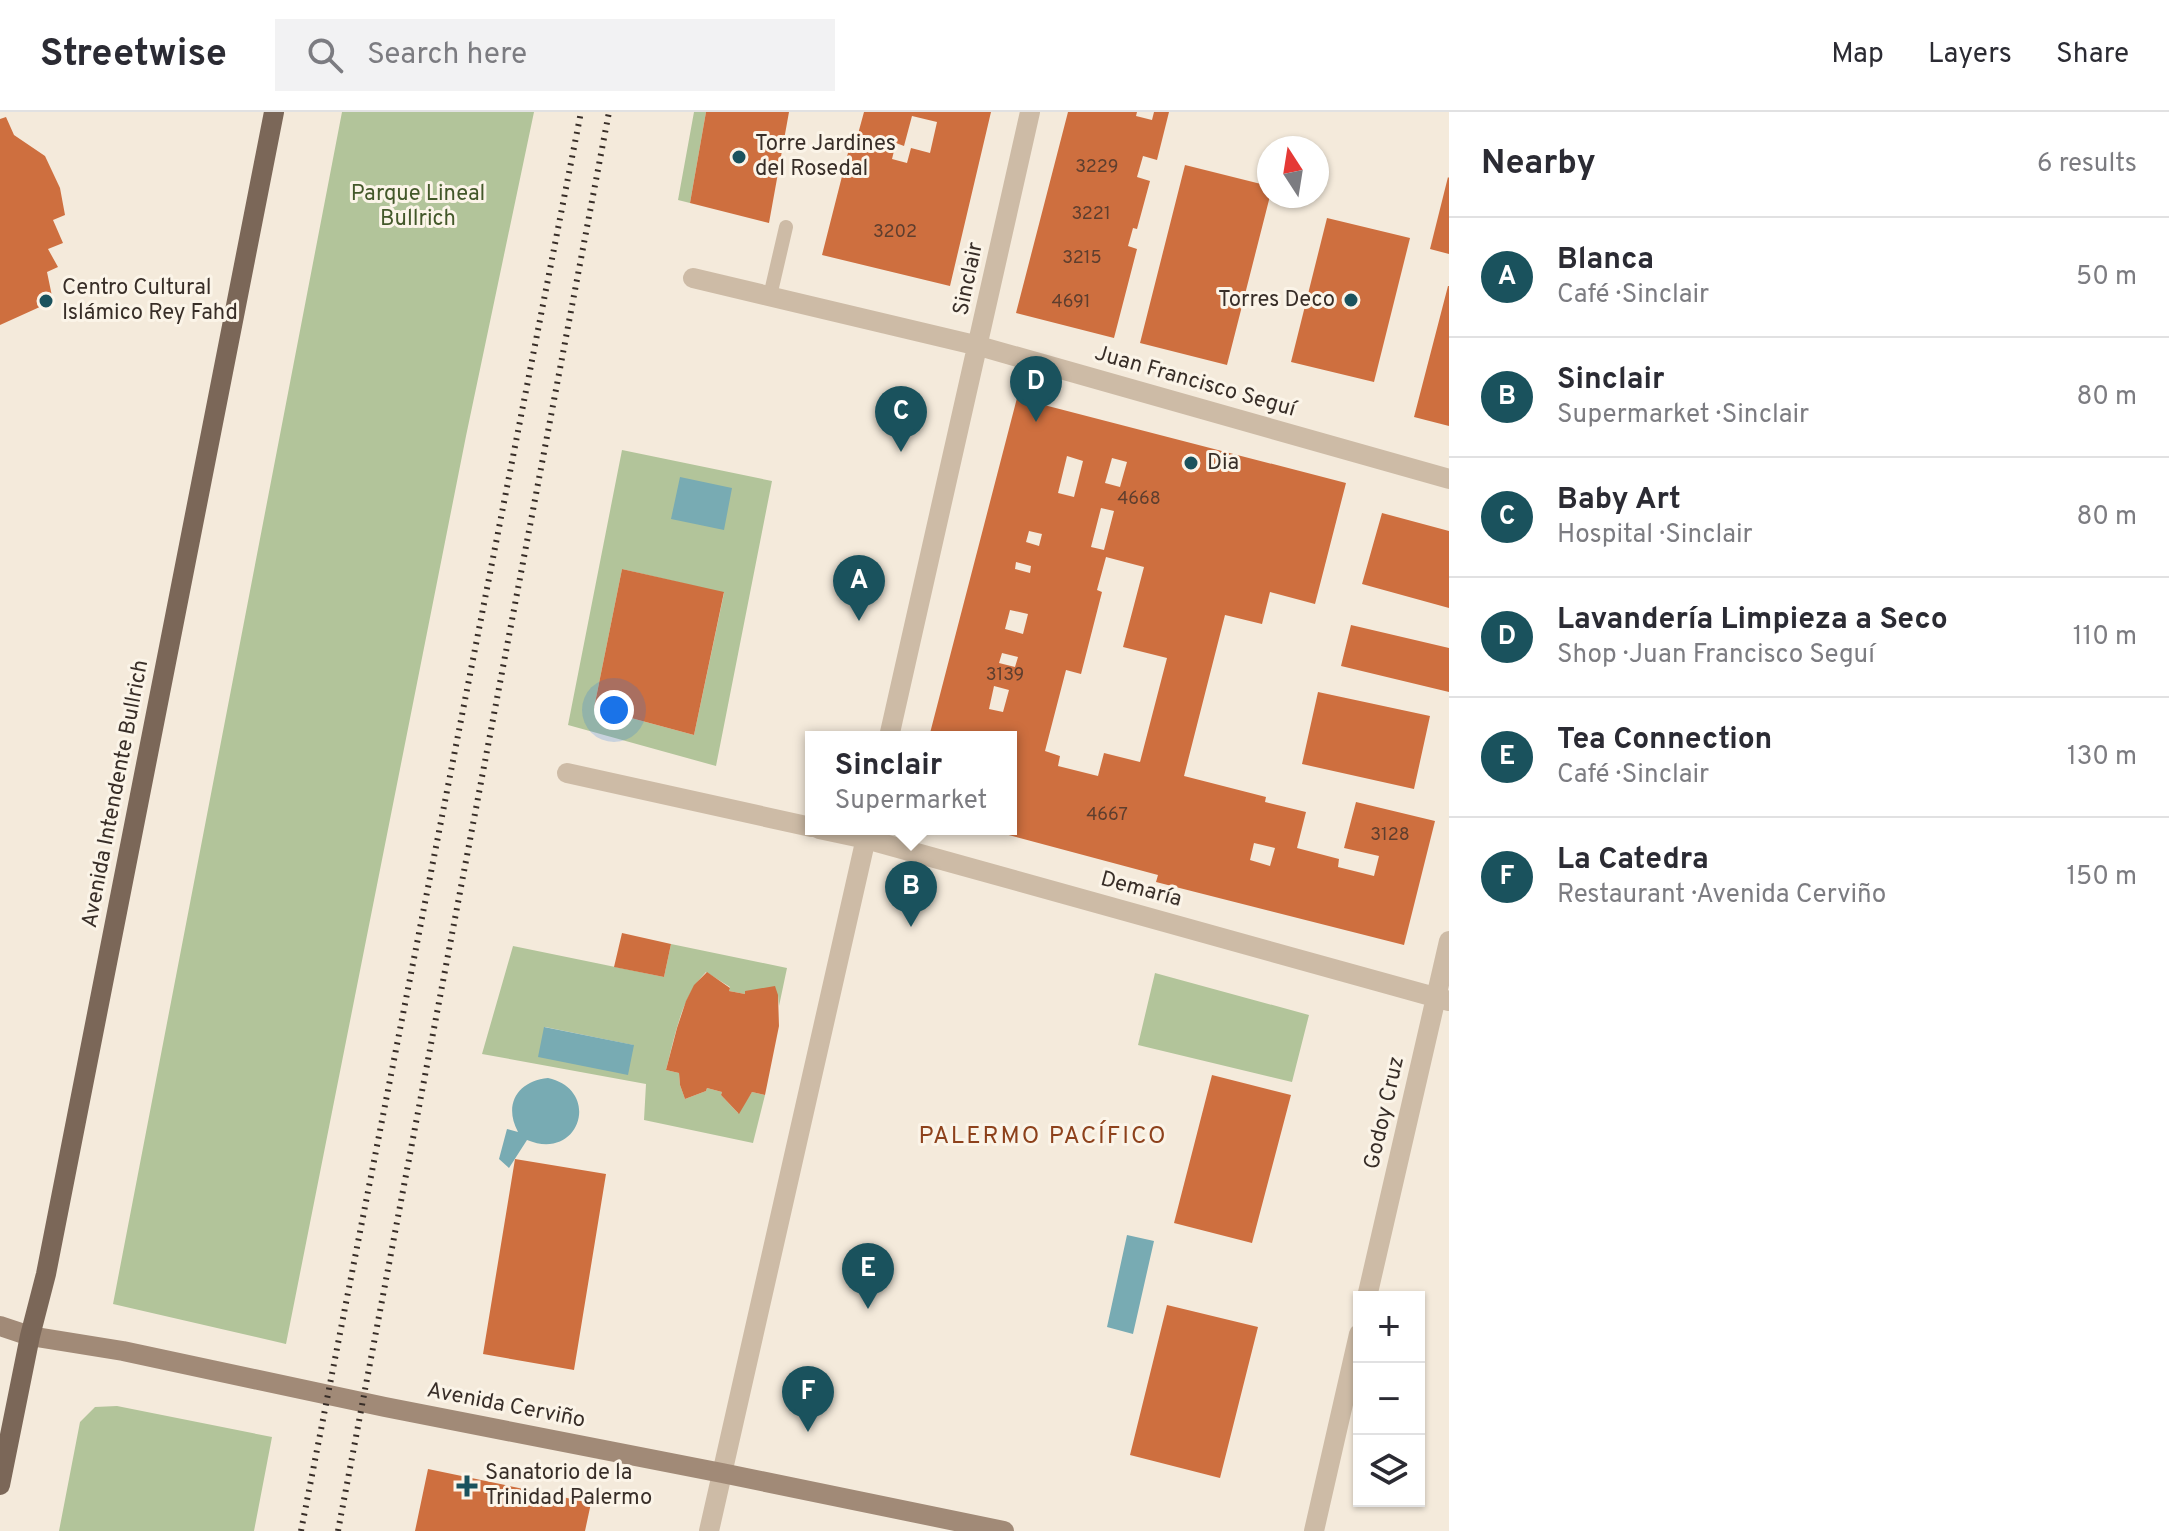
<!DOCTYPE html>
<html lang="en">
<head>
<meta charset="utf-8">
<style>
  :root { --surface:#fff; --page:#f2f2f3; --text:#2b2b33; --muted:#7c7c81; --line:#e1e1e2; --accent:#1a525d }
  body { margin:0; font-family:Overpass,sans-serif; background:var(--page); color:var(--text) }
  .controls { position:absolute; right:24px; bottom:24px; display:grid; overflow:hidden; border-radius:0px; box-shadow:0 2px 6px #0004 }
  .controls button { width:72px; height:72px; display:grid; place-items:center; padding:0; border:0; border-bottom:2px solid var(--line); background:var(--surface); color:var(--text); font:40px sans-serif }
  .compass { position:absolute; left:1257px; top:24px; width:72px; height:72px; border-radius:50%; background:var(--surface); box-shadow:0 2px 6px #0004; rotate:348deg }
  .you { position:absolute; left:614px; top:598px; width:28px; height:28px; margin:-20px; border:6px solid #fff; border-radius:50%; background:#1a73e8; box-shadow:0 0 0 12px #1a73e833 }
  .badge { display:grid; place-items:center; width:52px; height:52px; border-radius:50%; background:var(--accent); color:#fff; font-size:26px; font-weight:700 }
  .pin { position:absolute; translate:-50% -66px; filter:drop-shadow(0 2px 4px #0008) }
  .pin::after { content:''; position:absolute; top:42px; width:28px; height:24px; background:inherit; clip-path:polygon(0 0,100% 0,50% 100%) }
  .popup { position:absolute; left:805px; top:619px; width:212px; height:104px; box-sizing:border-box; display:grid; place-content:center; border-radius:0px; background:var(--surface); filter:drop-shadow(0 2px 6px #0005); font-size:26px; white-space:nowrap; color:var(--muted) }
  .popup b { font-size:30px; color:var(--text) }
  .popup::after { content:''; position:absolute; left:50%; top:100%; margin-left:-16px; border:16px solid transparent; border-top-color:var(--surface) }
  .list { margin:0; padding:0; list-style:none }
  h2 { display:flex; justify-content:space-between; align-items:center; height:104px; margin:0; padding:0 32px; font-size:34px }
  h2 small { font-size:26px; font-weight:400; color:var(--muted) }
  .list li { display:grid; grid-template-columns:52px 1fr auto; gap:24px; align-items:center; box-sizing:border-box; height:120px; padding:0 32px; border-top:2px solid var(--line) }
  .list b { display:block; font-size:30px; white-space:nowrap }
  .list p { margin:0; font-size:26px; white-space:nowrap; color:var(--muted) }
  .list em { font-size:26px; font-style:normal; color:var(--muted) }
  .icon { flex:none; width:44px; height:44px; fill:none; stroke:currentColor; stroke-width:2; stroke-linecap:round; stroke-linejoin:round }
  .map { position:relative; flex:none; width:1449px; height:1419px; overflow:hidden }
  header { display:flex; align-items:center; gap:48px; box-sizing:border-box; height:112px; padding:0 40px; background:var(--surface); border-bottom:2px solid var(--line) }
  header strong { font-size:38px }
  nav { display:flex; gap:44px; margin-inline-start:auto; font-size:28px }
  .search { width:560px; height:72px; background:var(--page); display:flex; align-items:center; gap:20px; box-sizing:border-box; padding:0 28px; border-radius:0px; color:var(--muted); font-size:30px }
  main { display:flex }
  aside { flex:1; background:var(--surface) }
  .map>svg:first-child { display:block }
</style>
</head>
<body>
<header>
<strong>Streetwise</strong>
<div class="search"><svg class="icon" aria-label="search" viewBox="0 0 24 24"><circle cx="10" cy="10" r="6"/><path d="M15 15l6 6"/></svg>Search here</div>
<nav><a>Map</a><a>Layers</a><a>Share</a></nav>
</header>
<main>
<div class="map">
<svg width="1449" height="1419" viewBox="0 0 1449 1419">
  <rect width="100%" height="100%" fill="#f4eadb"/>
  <path fill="#b2c49a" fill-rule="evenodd" d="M 342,0 L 534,0 L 466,324 L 286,1232 L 113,1192 Z
    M 694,0 L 706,0 L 690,91 L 678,88 Z
    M 622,338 L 772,369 L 716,654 L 568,613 ZM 622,457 L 724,481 L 694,623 L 594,596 Z
    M 671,832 L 787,856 L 779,894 L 778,883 L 745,882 L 729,879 L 730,875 L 706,860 C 681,885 675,924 666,958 L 679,961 L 680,973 L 685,987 L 706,979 L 707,976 L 722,980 L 721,983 L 738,1001 L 752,980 L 765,983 L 753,1031 L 644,1008 L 646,972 L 482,942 L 513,834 L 664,865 ZM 545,915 L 633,933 L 634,933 L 539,945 Z
    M 1155,861 L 1309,903 L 1292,970 L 1138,933 Z
    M 117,1294 L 272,1325 L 254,1419 L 59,1419 L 80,1310 L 95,1295 Z"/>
  <path fill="#78abb3" d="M 680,365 L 732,376 L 724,418 L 671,407 Z
    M 544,915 L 634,933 L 628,963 L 538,945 Z
    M 548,966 C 602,978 580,1050 527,1028 L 509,1056 L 499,1047 L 507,1017 L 518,1020 C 503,992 518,969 548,966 Z
    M 1127,1123 L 1154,1129 L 1133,1222 L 1107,1215 Z"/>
  <path fill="#ce6f3f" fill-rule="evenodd" d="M 706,0 L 789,0 L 769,111 L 690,91 Z
    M 864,0 L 991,0 L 950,174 L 822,143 L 853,21 L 858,22 ZM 912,4 L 937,10 L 930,41 L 911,36 L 907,51 L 892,47 L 896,31 L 904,34 Z
    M 1068,0 L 1137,0 L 1136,4 L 1152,8 L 1154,0 L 1169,0 L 1157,48 L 1143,44 L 1137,65 L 1150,69 L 1137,117 L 1133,116 L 1128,134 L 1137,137 L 1114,226 L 1016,201 Z
    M 6,5 L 14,23 L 45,44 L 60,76 L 65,103 L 53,108 L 63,131 L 48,137 L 58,155 L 47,160 L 53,189 L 0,213 L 0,7 Z
    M 1185,53 L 1269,74 L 1270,84 L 1227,253 L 1140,231 Z
    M 1448,65 L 1449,66 L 1449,142 L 1430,137 Z
    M 1327,106 L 1410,126 L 1374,270 L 1291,250 Z
    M 1448,174 L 1449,174 L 1449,314 L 1414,305 Z
    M 1017,286 L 1346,371 L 1315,492 L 1270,480 L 1262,512 L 1225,503 L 1184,664 L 1266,685 L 1265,690 L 1306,700 L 1297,736 L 1339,747 L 1338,755 L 1374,764 L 1379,744 L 1344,736 L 1356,690 L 1435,709 L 1404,833 L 1156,770 L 1158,763 L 990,718 L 1011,717 L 1011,625 L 929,625 ZM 1067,344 L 1083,349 L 1074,385 L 1058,381 ZM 1112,346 L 1127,350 L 1120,375 L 1105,371 ZM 1101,396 L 1114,399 L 1104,438 L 1091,435 ZM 1029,419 L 1042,422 L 1039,434 L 1026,430 ZM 1106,445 L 1144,455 L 1123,535 L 1167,546 L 1140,650 L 1104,641 L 1098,664 L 1058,654 L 1060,644 L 1045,639 L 1066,558 L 1081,562 L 1102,480 L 1097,478 ZM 1016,450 L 1031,454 L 1030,461 L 1015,457 ZM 1010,498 L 1028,502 L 1023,522 L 1005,517 ZM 1002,541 L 1018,545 L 1015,555 L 999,551 ZM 994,574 L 1009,578 L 1003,600 L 989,597 ZM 1254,731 L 1275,736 L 1270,754 L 1250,748 Z
    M 1382,401 L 1449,419 L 1449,496 L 1362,472 Z
    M 622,457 L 724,480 L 694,623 L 594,596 Z
    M 1351,513 L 1449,536 L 1449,580 L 1341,554 Z
    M 1318,580 L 1430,604 L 1414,677 L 1302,652 Z
    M 622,821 L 671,832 L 664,865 L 614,855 Z
    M 707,860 L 730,876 L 729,879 L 745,882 L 745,879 L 775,874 L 778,883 L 779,914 L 765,983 L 752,980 L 739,1002 L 721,983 L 722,980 L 707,976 L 706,979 L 685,987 L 680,973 L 679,961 L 666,958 L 677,916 L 686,889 L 694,873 Z
    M 1212,963 L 1291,983 L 1252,1131 L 1174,1111 Z
    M 515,1047 L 606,1062 L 574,1258 L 483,1242 Z
    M 1167,1193 L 1258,1215 L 1220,1366 L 1130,1343 Z
    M 428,1357 L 591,1391 L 585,1419 L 415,1419 Z"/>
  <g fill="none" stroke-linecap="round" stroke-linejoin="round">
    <path stroke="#cdbba6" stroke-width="14" d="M 770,184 L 786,115"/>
    <path stroke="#cdbba6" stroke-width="20" d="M 693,166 L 979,234 L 1449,367
      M 889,625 L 1030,0
      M 567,661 L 811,715
      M 819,717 L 866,727 L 1449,889
      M 1367,1185 L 1449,829
      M 709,1419 L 868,717
      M 1314,1419 L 1359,1222"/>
    <path stroke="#a18a77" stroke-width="20" d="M 0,1214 L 30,1224 L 123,1239 L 385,1295 L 722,1361 L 1004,1419"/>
    <path stroke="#7b6758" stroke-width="20" d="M 0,1373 L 30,1224 L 46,1162 L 274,0"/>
    <path stroke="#382e28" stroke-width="6" stroke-dasharray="2 6" stroke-linecap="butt" d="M 301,1419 L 581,0
      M 338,1419 L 609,0"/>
  </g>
  <g fill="#1a525d" stroke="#fbf4e8" stroke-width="3">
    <circle cx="739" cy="45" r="8"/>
    <circle cx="1351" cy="188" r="8"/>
    <circle cx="46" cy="189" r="8"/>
    <circle cx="1191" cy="351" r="8"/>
    <path d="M463 1362h8v8h8v8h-8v8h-8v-8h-8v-8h8z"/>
  </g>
  <g text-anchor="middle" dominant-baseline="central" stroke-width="6" stroke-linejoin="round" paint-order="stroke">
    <g font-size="18" fill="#5e3e2e">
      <text x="1097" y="55">3229</text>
      <text x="1091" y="102">3221</text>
      <text x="895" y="120">3202</text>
      <text x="1082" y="146">3215</text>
      <text x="1071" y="190">4691</text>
      <text x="1139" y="387">4668</text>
      <text x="1005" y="563">3139</text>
      <text x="1107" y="703">4667</text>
      <text x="1390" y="723">3128</text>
    </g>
    <g font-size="22" fill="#382e28" stroke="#fbf4e8" text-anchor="start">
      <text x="755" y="32">Torre Jardines<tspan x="755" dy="25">del Rosedal</tspan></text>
      <text x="62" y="176">Centro Cultural<tspan x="62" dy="25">Islámico Rey Fahd</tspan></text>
      <text x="1335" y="188" text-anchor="end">Torres Deco</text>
      <text x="1207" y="351">Dia</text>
      <text x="485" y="1361">Sanatorio de la<tspan x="485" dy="25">Trinidad Palermo</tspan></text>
    </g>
    <g font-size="22" fill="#43582a" stroke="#fbf4e8">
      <text x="418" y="82">Parque Lineal<tspan x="418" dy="25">Bullrich</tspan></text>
    </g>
    <g font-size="22" fill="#382e28" stroke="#fbf4e8">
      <text transform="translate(969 167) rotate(-78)">Sinclair</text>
      <text transform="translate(1195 270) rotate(16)">Juan Francisco Seguí</text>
      <text transform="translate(116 682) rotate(-79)">Avenida Intendente Bullrich</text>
      <text transform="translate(1141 778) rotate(15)">Demaría</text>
      <text transform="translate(1385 1001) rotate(-77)">Godoy Cruz</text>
      <text transform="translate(506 1294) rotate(11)">Avenida Cerviño</text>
    </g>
    <g font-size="24" letter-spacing="2" fill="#8d411b" stroke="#fbf4e8">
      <text x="1043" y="1025">PALERMO PACÍFICO</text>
    </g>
  </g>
</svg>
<div class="controls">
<button>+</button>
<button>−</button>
<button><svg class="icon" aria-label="layers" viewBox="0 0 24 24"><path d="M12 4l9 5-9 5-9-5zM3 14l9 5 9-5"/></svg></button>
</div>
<svg class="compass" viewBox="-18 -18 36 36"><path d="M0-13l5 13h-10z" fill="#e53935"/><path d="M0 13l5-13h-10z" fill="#7c7c81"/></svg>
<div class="you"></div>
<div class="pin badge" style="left:859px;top:509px">A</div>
<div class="pin badge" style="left:911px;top:815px">B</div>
<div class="popup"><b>Sinclair</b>Supermarket</div>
<div class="pin badge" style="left:901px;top:340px">C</div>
<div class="pin badge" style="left:1036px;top:310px">D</div>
<div class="pin badge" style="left:868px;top:1197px">E</div>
<div class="pin badge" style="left:808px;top:1320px">F</div>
</div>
<aside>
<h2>Nearby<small>6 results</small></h2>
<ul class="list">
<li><span class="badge">A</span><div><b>Blanca</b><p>Café · Sinclair</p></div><em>50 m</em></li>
<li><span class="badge">B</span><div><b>Sinclair</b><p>Supermarket · Sinclair</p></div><em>80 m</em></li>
<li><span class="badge">C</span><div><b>Baby Art</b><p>Hospital · Sinclair</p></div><em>80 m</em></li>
<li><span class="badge">D</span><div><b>Lavandería Limpieza a Seco</b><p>Shop · Juan Francisco Seguí</p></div><em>110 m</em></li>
<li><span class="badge">E</span><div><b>Tea Connection</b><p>Café · Sinclair</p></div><em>130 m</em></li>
<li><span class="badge">F</span><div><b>La Catedra</b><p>Restaurant · Avenida Cerviño</p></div><em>150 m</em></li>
</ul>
</aside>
</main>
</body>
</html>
